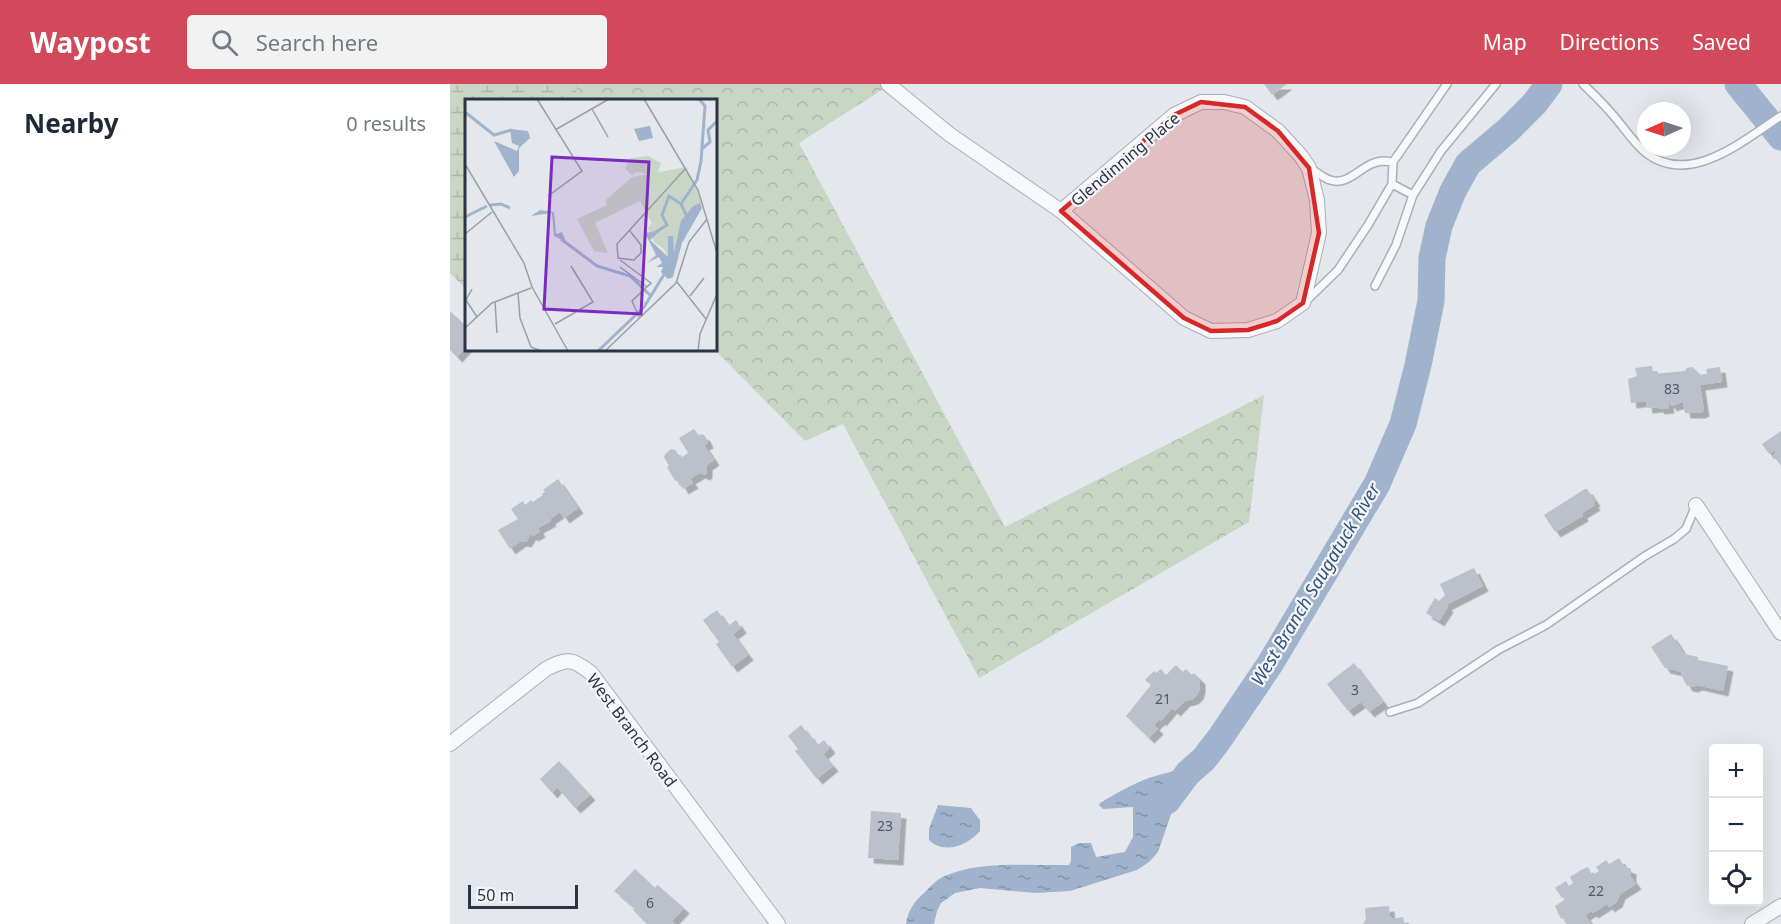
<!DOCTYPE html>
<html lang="en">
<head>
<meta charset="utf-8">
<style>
  :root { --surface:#fff; --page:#f2f2f3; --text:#1f2937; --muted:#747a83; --line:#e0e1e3; --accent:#d1495b }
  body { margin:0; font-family:"Noto Sans",sans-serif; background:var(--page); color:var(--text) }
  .controls { position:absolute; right:18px; bottom:18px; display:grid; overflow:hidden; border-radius:6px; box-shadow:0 6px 24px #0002 }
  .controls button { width:54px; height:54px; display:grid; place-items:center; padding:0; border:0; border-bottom:2px solid var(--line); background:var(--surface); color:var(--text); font:30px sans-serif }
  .compass { position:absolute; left:1187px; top:18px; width:54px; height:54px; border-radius:50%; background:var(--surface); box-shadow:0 6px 24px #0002; rotate:267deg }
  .scale { position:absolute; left:18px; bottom:15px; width:110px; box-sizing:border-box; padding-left:6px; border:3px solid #2b3445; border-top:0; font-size:16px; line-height:21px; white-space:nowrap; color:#2b3445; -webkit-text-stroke:4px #f4f6f9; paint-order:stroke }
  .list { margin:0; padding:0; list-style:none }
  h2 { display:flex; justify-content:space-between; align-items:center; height:78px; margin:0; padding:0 24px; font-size:26px }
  h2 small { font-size:20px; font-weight:400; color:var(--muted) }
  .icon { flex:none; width:33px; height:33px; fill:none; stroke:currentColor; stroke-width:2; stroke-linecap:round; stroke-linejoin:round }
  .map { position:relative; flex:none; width:1331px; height:840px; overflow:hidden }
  header { display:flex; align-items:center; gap:36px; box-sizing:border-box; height:84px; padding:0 30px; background:var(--accent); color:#fff }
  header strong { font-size:28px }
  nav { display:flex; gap:33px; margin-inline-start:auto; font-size:21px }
  .search { width:420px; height:54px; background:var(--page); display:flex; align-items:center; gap:15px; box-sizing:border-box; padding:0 21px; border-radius:6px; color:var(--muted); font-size:22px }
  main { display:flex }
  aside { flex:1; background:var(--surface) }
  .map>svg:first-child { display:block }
</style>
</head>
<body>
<header>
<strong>Waypost</strong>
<div class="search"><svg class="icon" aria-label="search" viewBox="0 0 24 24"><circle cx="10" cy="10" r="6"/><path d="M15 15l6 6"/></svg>Search here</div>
<nav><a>Map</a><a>Directions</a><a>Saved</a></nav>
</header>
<main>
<aside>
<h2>Nearby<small>0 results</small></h2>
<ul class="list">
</ul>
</aside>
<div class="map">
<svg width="1331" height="840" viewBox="0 0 1331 840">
  <defs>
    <pattern id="forest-crowns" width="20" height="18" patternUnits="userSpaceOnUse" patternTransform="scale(1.5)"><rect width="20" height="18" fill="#c9d6c5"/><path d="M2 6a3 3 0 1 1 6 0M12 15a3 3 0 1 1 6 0" fill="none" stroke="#adb8ab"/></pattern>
    <pattern id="wetland-marsh" width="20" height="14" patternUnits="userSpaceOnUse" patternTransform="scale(1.5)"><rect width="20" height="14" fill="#c9d6c5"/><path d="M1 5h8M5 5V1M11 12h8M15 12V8" fill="none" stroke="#adb8ab"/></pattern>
    <pattern id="water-ripples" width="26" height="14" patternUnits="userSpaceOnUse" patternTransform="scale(1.5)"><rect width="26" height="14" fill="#9fb4cc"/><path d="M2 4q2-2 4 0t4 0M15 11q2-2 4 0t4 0" fill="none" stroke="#8293a7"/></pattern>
    <filter id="shadow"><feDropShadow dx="5.5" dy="5.5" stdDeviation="0" flood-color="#0004"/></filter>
  </defs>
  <rect width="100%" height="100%" fill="#e4e7ec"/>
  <path fill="url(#forest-crowns)" d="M 107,0 L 441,0 L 349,59 L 555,443 L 814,311 L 799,438 L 529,594 L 393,340 L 355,357 L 265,266 L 266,16 L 111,16 Z"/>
  <path fill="url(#wetland-marsh)" d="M 0,0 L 128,0 L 124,16 L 16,16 L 16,205 L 0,189 Z"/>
  <path fill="url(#water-ripples)" d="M 734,682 L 743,697 L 726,716 L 708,768 L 699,778 L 687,786 L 620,807 L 586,809 L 530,804 L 505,809 L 491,819 L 487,827 L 484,840 L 456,840 C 458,826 464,818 474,809 C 480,803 487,795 495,792 C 532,776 579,782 619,781 L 621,777 L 621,763 L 629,759 L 641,759 L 646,773 L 675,768 L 683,753 L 683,723 L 653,725 L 649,721 L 650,719 C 663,711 688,697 702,693 C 715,689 721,689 734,682 Z
    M 488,721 L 521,724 L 530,736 L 530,747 C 518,761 494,771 479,756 L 479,745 Z"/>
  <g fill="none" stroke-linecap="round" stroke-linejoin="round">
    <path stroke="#9fb4cc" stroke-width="27" d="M 1288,0 L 1331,53
      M 717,717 L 738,689 L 754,675 L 770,654 L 820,580 L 927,400 L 953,340 L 968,281 L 981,217 L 982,174 L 989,142 L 1003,107 L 1018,80 L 1058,46 L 1085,19 L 1099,0"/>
  </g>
  <path fill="#bbc0ca" filter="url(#shadow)" d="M 814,0 L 837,0 L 822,11 Z
    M 0,227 L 16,242 L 16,263 L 7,273 L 0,266 Z
    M 1202,282 L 1203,290 L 1235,287 L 1237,284 L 1242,283 L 1247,287 L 1248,291 L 1257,290 L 1256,285 L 1270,283 L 1272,298 L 1250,301 L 1254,327 L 1250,329 L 1235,329 L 1233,318 L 1221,322 L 1220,319 L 1218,319 L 1219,324 L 1209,325 L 1208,323 L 1197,324 L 1196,317 L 1181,319 L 1178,295 L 1187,292 L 1185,284 Z
    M 244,345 L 249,352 L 252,350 L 255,352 L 258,359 L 254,361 L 264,376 L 257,381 L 257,389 L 254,391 L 250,389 L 240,395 L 243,399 L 233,405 L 228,396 L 225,397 L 217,383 L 219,382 L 214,373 L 215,370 L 221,365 L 225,366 L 231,374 L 238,369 L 229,354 Z
    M 1331,347 L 1331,382 L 1323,371 L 1326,369 L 1325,366 L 1319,370 L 1312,360 Z
    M 108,395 L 128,424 L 114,434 L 110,428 L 100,435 L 101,437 L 88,444 L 90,448 L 83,452 L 81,450 L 76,458 L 71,457 L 60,465 L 48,446 L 68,435 L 61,425 L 73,417 L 75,421 L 81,416 L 83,418 L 93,411 L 92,410 L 95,408 L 93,406 Z
    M 1135,405 L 1137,405 L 1145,417 L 1143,418 L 1145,421 L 1132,429 L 1133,432 L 1105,448 L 1094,431 Z
    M 1024,484 L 1033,502 L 996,521 L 998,523 L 989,537 L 976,529 L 985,514 L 989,517 L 995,511 L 990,500 Z
    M 267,526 L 278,542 L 286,536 L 291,544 L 283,550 L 298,571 L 282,583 L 266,560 L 269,558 L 253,536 Z
    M 1221,550 L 1234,570 L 1248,573 L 1248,576 L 1278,582 L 1273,607 L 1247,601 L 1243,603 L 1237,602 L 1231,591 L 1232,588 L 1215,584 L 1201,563 Z
    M 904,579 L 933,618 L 919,628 L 911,618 L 898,627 L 877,600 Z
    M 726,581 L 733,588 L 736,585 L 742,591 L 744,589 L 750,595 L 750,604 L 748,610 L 743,615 L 735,617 L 725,627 L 722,624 L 711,637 L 710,635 L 704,641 L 708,645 L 699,654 L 676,632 L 701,601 L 695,596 L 704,587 L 706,589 L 711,585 L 716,591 Z
    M 351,641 L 361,654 L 365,655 L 368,661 L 374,656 L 380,664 L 373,670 L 383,682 L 367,695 L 345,667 L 348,665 L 338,652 Z
    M 109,677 L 140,711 L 125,724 L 107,703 L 102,709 L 90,695 Z
    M 421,727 L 451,729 L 448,776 L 418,774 Z
    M 1169,774 L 1174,782 L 1181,785 L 1181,793 L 1186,800 L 1170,810 L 1167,818 L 1159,823 L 1157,820 L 1143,829 L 1141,827 L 1135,831 L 1141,840 L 1117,840 L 1113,834 L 1111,835 L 1105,822 L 1116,815 L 1114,813 L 1112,814 L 1105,804 L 1116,797 L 1119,802 L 1123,799 L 1120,793 L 1131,786 L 1138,783 L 1142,791 L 1149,787 L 1146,783 L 1156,776 L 1159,780 Z
    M 185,785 L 205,804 L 207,801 L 210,803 L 234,824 L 222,837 L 225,840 L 197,840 L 183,826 L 185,824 L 164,807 Z
    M 939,822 L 940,832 L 943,835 L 953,833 L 955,840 L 913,840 L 916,835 L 915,824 Z"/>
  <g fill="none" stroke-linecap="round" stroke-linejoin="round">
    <g stroke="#a9aeb7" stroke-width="10">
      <path id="lane" d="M 1133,0 C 1143,10 1153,19 1162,30 C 1173,42 1182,57 1195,68 C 1239,104 1294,56 1331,32
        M 859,84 C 866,87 873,94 880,96 C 897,102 909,84 924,79 C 930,76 936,77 943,78
        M 942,100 L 963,111
        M 925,202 L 946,161 L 963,111 L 991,67 L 1046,0
        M 855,218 L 888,186 L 918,141 L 942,100 L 943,78 L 997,0
        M 940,628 L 968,619 L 1048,566 L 1096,541 L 1195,472 L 1224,455 L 1236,445 L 1246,421"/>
    </g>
    <g stroke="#a9aeb7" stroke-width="16">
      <path id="street" d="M 438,0 L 499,50 L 611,127 L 734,234 L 761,247 L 798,246 L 827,237 L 853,219 L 869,149 L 867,116 L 859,84 L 851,72 L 828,47 L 795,23 L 774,18 L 751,18 L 724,31 L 611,127
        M 1246,421 L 1331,549
        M 0,660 L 96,585 C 117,574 122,574 141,589 L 328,840
        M 1302,840 L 1331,822"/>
    </g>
    <use href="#lane" stroke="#f7f8fa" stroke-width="7"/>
    <use href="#street" stroke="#f7f8fa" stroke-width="14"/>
  </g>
  <path fill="#d62828" fill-opacity="0.2" stroke="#d62828" stroke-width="4.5" stroke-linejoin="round" d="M 751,18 L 795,23 L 828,47 L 859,84 L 869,149 L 853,219 L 827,237 L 798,246 L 761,247 L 734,234 L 611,127 L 724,31 Z"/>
  <g text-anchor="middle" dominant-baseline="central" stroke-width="4.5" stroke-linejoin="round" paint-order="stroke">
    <g font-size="14" fill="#4f5766">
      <text x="1222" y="304">83</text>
      <text x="905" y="605">3</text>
      <text x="713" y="614">21</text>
      <text x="435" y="741">23</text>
      <text x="1146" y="806">22</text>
      <text x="200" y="818">6</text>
    </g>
    <g font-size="16" fill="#2b3445" stroke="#f4f6f9">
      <text transform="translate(675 75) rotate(-40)">Glendinning Place</text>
      <text transform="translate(182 646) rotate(53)">West Branch Road</text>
    </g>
    <g font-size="18" font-style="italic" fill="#34527a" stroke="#f4f6f9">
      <text transform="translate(865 500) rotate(-59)">West Branch Saugatuck River</text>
    </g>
  </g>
  <g transform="translate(15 15)">
    <rect width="252" height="252" fill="#e4e7ec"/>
    <path d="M 221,68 L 238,104 L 231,110 L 208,155 L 206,137 L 203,160 L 199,150 L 189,143 L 183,129 L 187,124 L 175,102 L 130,124 L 143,154 L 129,152 L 112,120 L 142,106 L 141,101 L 167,78 Z" fill="#c9d6c5"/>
    <path d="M 183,57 L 196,64 L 192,77 L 173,73 L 166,76 L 160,69 L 166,59 Z" fill="#c9d6c5"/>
    <path d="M 185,27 L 188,39 L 174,42 L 169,30 ZM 45,30 L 63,32 L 65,39 L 54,49 L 54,72 L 49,78 L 29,42 L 52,52 L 54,47 L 47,44 ZM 235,104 L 237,109 L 217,144 L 208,178 L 203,180 L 196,173 L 198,168 L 191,168 L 197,164 L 194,158 L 182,164 L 191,156 L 180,134 L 196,131 L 185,141 L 203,158 L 203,137 L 208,137 L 209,154 L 216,122 L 227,108 ZM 75,111 L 89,113 L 91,135 L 97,133 L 101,143 L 89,137 L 87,114 L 66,117 Z" fill="#9fb4cc"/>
    <path fill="none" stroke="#9fb4cc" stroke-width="3" d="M 0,13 L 29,36 L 47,31M 238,49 L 245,43 L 243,31 L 252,22M 216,105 L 232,81 L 236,62 L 240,7 L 234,0M 25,106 L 36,105 L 45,109M 0,118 L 22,107M 191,133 L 202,126 L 197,116 L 204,97 L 216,105 L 222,118M 96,140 L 132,167 L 165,177 L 185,196M 133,252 L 179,208 L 200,174"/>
    <path fill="none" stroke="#9a9fa9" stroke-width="1.5" d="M 72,0 L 117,72 L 83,97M 179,0 L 233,91 L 252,154M 127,10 L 143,38M 90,31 L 144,0M 0,65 L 59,164 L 67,188 L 103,252M 165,132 L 176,146 L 176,154 L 169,161 L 153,159 L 152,145 L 221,69M 0,135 L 27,113M 155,161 L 186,184 L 167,202 L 174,218M 155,168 L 182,188M 212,183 L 241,220M 7,190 L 1,201 L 12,218M 53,194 L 55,219 L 66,248 L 76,252M 225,197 L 239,179M 30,203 L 32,234M 90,225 L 128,203 L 106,167M 0,229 L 27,204 L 66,189M 140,252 L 211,184 L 224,143 L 242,120M 233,252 L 235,235 L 252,195"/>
    <path fill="#7b2cbf" fill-opacity="0.15" stroke="#7b2cbf" stroke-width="3" d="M 87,58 L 184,63 L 176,215 L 79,210 Z"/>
    <rect width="252" height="252" fill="none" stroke="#2b3445" stroke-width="3"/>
  </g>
</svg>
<div class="controls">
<button>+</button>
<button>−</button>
<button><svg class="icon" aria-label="locate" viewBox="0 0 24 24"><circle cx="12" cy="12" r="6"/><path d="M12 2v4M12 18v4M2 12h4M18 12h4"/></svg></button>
</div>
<svg class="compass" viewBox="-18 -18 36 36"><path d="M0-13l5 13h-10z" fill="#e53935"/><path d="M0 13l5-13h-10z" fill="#747a83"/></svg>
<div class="scale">50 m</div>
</div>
</main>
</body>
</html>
